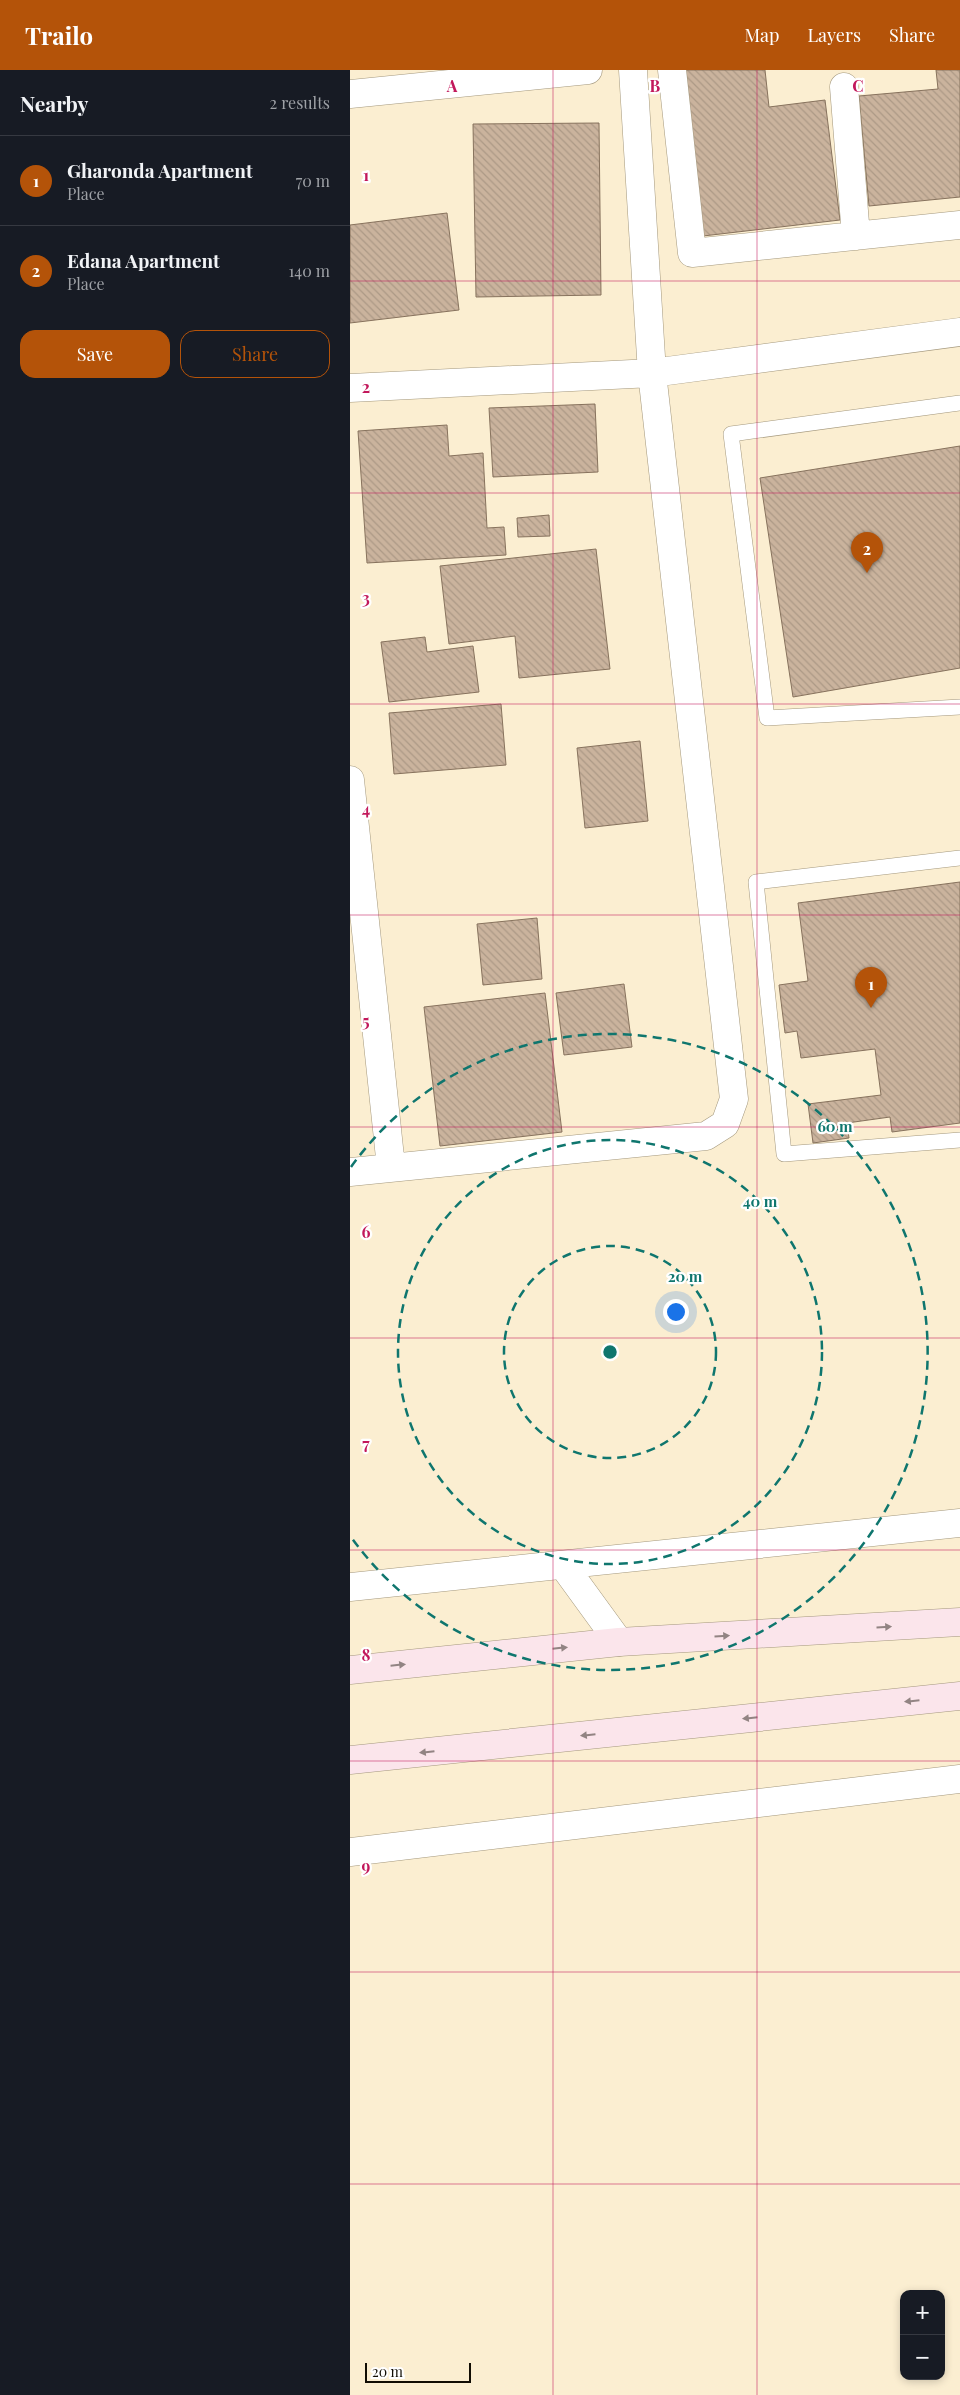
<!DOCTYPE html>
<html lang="en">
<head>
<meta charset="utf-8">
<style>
  :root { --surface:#171b24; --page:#20242c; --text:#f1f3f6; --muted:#9ea1a6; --line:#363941; --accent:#b45309 }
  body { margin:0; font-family:"Playfair Display",serif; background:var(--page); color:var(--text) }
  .controls { position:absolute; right:15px; bottom:15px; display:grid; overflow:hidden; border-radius:10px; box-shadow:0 2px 8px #0003 }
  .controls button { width:45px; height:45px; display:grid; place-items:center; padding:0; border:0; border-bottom:1px solid var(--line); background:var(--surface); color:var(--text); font:25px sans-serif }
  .scale { position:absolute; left:15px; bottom:12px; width:106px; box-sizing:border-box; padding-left:5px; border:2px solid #110d04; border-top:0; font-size:14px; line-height:18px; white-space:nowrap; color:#110d04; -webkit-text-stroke:4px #fff; paint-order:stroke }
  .you { position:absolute; left:325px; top:1241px; width:18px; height:18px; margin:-12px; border:4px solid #fff; border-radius:50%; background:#1a73e8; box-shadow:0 0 0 8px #1a73e833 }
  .badge { display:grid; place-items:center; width:32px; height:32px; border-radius:50%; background:var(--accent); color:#fff; font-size:16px; font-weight:700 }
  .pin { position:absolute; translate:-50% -41px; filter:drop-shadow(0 1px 2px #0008) }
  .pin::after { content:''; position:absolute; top:26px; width:18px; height:15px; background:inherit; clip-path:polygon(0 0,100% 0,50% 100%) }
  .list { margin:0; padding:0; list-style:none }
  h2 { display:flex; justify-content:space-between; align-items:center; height:65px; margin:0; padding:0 20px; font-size:21px }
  h2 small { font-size:16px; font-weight:400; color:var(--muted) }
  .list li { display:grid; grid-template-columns:32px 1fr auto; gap:15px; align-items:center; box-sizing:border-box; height:90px; padding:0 20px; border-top:1px solid var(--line) }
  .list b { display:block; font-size:19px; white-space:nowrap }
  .list p { margin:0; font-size:16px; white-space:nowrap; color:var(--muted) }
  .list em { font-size:16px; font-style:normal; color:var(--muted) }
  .actions { display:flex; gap:10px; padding:15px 20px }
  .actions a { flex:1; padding:11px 0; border:1px solid var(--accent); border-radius:15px; text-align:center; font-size:18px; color:var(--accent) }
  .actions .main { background:var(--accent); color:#fff }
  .map { position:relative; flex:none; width:610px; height:2325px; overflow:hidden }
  header { display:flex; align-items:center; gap:30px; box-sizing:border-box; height:70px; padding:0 25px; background:var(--accent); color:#fff }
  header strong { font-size:24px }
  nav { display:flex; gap:28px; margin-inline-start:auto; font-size:18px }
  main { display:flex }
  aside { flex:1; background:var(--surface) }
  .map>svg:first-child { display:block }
</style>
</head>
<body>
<header>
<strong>Trailo</strong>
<nav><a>Map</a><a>Layers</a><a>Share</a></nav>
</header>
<main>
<aside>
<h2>Nearby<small>2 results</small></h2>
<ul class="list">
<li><span class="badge">1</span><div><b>Gharonda Apartment</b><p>Place</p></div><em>70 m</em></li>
<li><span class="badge">2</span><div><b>Edana Apartment</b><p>Place</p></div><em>140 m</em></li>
</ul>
<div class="actions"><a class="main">Save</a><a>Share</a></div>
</aside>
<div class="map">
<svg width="610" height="2325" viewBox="0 0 610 2325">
  <defs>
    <pattern id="building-back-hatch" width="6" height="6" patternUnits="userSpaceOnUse" patternTransform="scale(1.25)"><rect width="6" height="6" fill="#cab39d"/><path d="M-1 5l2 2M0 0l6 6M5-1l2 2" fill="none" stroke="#ac9986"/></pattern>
  </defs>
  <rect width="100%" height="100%" fill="#fbeed1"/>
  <path fill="url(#building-back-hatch)" stroke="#87725d" d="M 332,0 L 415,0 L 419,37 L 475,30 L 490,150 L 353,166 Z
    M 586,0 L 610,0 L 610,127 L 519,136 L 509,26 L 588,19 Z
    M 249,53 L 251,225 L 126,227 L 123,54 Z
    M 97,143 L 109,240 L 0,253 L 0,155 Z
    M 245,334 L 248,402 L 143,407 L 139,338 Z
    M 97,355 L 99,386 L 133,383 L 137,458 L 154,457 L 156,485 L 17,493 L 8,361 Z
    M 610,376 L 610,598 L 443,627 L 410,408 Z
    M 199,445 L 200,466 L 168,467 L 167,448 Z
    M 246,479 L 260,599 L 169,608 L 165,566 L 99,574 L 90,496 Z
    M 75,567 L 77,582 L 123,576 L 129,622 L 39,632 L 31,572 Z
    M 151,634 L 156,695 L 44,704 L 39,643 Z
    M 290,671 L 298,751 L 235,758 L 227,678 Z
    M 610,812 L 610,1053 L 542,1062 L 540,1047 L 497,1053 L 499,1068 L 463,1073 L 458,1034 L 531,1025 L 525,979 L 451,988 L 447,961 L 435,963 L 429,915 L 458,911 L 448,833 Z
    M 187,848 L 192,909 L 133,915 L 127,854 Z
    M 274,914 L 282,977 L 214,985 L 206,923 Z
    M 195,923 L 212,1062 L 90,1076 L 74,937 Z"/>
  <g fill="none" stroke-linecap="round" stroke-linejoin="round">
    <g stroke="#a4987d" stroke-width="16">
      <path id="lane" d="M 610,333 L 381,364 L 417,648 L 610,637
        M 610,788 L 406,812 L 434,1084 L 610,1070"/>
    </g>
    <g stroke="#a4987d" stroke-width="29">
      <path id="street" d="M 322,0 L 342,183 L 610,155
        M 494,17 L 506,166
        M 0,24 L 238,0
        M 0,318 L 302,303 L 610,262
        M 0,710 L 41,1097
        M 0,1102 L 356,1066 L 375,1054 L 384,1029 L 302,303 L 283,0
        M 213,1495 L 269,1572
        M 0,1517 L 610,1453
        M 0,1782 L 610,1709"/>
    </g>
    <g stroke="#a4987d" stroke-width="29">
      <path id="secondary" d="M 0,1600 L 269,1572 L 610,1552
        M 0,1690 L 610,1626"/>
    </g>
    <use href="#lane" stroke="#fff" stroke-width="15"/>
    <use href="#street" stroke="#fff" stroke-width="28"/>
    <use href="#secondary" stroke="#fbe5eb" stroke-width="28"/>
  </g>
  <defs><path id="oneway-solid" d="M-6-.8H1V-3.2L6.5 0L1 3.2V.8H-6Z" transform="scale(1.25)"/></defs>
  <g fill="#928483">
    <use href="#oneway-solid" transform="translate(534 1557) rotate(-3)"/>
    <use href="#oneway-solid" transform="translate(372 1566) rotate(-3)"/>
    <use href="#oneway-solid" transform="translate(210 1578) rotate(-6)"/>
    <use href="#oneway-solid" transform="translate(48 1595) rotate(-6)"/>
    <use href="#oneway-solid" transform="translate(562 1631) rotate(174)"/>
    <use href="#oneway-solid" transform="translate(400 1648) rotate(174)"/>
    <use href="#oneway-solid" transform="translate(238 1665) rotate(174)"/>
    <use href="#oneway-solid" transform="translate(77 1682) rotate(174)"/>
  </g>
  <path fill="none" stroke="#c2185b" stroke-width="1" stroke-opacity="0.55" d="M 203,0 L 203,2325M 407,0 L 407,2325M 0,211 L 610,211M 0,423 L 610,423M 0,634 L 610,634M 0,845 L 610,845M 0,1057 L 610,1057M 0,1268 L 610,1268M 0,1480 L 610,1480M 0,1691 L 610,1691M 0,1902 L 610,1902M 0,2114 L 610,2114"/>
  <g fill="none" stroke="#0f766e" stroke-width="2.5" stroke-dasharray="9 6">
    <circle cx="260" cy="1282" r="106"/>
    <circle cx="260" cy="1282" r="212"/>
    <path d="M1 1097A318 318 0 1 1 1 1467"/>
  </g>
  <g font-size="16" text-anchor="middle" font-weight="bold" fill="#c2185b" stroke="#fff" stroke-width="4.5" stroke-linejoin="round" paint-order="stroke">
    <text x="102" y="22">A</text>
    <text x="305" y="22">B</text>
    <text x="508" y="22">C</text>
    <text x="16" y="111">1</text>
    <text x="16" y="323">2</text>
    <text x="16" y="534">3</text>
    <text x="16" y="745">4</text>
    <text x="16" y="957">5</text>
    <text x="16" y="1168">6</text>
    <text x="16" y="1380">7</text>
    <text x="16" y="1591">8</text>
    <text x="16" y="1802">9</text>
  </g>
  <circle cx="260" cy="1282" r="8" fill="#0f766e" stroke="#fff" stroke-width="2.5"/>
  <g font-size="15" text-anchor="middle" font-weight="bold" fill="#0f766e" stroke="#fff" stroke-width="4.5" stroke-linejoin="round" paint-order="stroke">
    <text x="485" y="1062">60 m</text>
    <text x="410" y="1137">40 m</text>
    <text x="335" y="1212">20 m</text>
  </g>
</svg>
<div class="controls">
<button>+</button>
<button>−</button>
</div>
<div class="scale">20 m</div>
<div class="you"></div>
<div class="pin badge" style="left:521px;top:938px">1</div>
<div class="pin badge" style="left:517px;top:503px">2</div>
</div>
</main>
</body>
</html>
